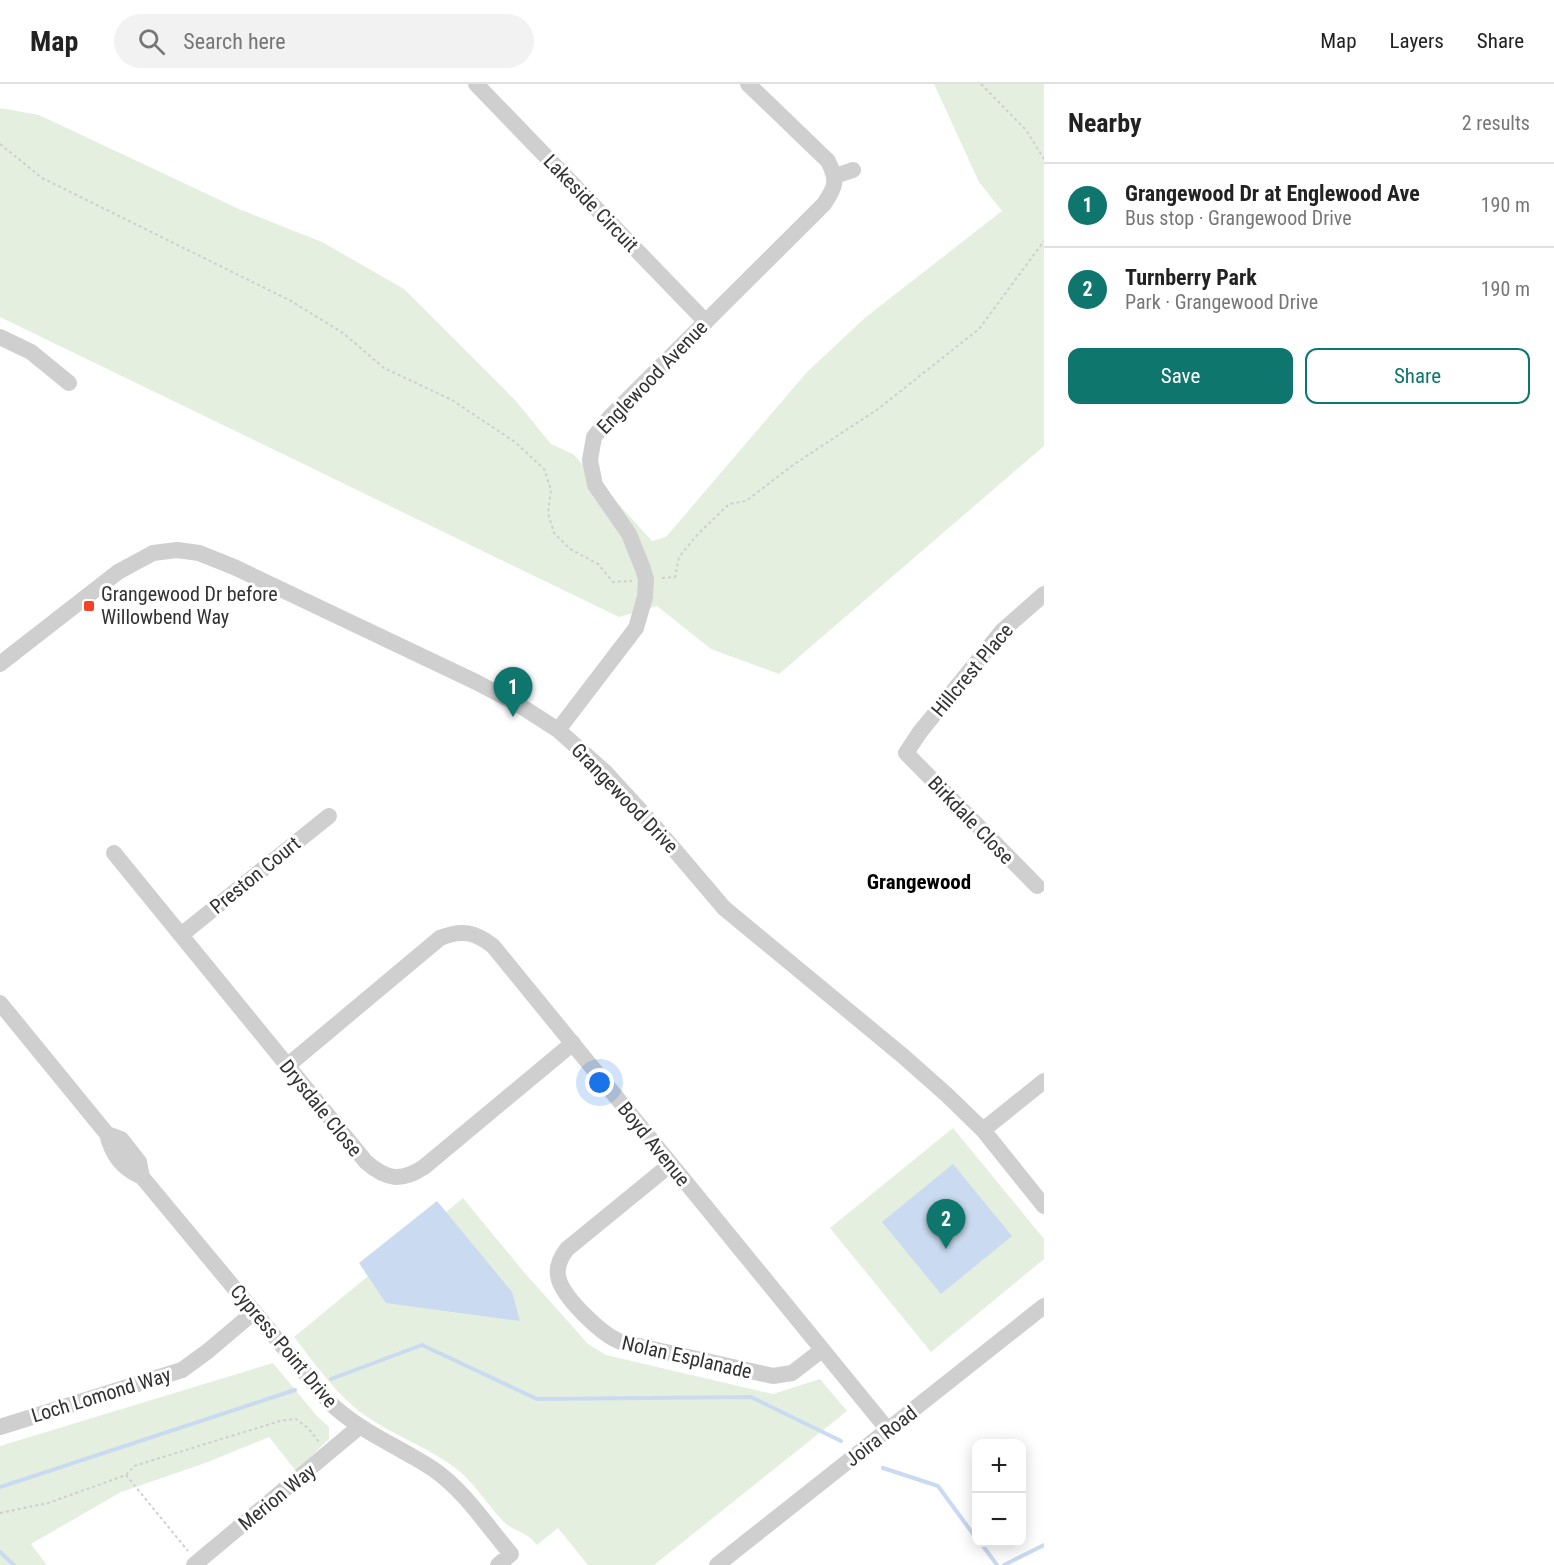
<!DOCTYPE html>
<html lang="en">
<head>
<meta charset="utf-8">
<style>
  :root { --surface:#fff; --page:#f2f2f2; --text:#222; --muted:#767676; --line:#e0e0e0; --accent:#0f766e }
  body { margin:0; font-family:"Roboto Condensed",sans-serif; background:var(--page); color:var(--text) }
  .controls { position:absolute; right:18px; bottom:18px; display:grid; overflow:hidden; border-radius:12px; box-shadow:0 3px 15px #0003 }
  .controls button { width:54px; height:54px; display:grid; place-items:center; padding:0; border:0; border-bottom:2px solid var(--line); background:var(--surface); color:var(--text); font:30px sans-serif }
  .you { position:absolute; left:600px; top:999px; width:21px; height:21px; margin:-15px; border:4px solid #fff; border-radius:50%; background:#1a73e8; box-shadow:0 0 0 9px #1a73e833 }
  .badge { display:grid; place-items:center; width:39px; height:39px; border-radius:50%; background:var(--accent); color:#fff; font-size:20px; font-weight:700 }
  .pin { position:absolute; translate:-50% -50px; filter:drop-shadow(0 2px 3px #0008) }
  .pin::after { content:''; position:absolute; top:32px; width:21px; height:18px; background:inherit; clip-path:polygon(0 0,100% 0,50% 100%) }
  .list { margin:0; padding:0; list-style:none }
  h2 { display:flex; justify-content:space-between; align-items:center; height:78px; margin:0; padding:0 24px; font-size:26px }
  h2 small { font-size:20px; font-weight:400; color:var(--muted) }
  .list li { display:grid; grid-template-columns:39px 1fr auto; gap:18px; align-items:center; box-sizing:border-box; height:84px; padding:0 24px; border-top:2px solid var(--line) }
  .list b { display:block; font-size:22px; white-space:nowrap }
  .list p { margin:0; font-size:20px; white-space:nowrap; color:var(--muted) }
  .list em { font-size:20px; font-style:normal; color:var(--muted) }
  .actions { display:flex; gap:12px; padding:18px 24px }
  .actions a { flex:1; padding:14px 0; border:2px solid var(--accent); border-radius:12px; text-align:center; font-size:21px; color:var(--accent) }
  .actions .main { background:var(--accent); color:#fff }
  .icon { flex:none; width:33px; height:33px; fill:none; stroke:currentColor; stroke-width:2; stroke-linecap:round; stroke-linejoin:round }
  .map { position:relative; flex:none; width:1044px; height:1481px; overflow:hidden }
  header { display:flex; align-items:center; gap:36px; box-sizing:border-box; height:84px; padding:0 30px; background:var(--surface); border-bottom:2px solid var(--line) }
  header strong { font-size:28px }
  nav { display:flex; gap:33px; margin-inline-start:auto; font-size:21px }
  .search { width:420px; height:54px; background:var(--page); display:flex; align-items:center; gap:15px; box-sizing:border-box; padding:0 21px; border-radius:33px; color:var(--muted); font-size:22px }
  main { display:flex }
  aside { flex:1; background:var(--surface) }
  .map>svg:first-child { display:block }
</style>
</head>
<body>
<header>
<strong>Map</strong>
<div class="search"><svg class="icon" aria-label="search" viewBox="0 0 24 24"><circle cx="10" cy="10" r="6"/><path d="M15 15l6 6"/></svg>Search here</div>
<nav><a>Map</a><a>Layers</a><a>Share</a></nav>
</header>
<main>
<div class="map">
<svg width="1044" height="1481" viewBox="0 0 1044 1481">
  <rect width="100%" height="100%" fill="#fff"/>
  <path fill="#e4efdf" d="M 934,0 L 1044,0 L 1044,362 L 779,590 L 711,565 L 657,522 L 619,533 L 0,233 L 0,24 L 39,31 L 239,125 L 322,158 L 404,205 L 515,316 L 551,360 L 573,370 L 652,457 L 666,453 L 807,288 L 866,233 L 1002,127 L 979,98 Z
    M 953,1044 L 1044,1155 L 1044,1175 L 931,1268 L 830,1144 Z
    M 463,1114 L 523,1187 L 588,1260 L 606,1271 L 773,1310 L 820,1295 L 847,1327 L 654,1481 L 588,1481 L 558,1444 L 537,1461 C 528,1448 515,1448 504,1438 C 488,1422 477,1402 459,1387 C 427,1361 385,1349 354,1323 C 331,1303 313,1277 294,1253 Z
    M 273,1279 L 317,1332 L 329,1343 L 329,1355 L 296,1387 L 269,1353 L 208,1378 L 121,1408 L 31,1460 L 47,1481 L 0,1481 L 0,1362 Z"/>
  <path fill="#cadaf0" d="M 953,1080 L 1012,1152 L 941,1210 L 882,1138 Z
    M 437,1117 L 512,1208 L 520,1237 L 386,1219 L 359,1179 Z"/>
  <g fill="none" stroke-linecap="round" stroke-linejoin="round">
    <path stroke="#cadaf0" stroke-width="4" d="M 331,1295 L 422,1261 L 537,1315 L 751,1313 L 841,1357
      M 883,1384 L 938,1402 L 976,1454
      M 0,1403 L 295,1306
      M 980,1458 L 997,1481
      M 0,1468 L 14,1481
      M 1004,1481 L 1044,1461"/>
    <path stroke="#cfcfcf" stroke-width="2" stroke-dasharray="3 3" stroke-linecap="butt" d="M 981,0 L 1026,46 L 1044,75
      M 0,60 L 42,94 L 291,217 L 343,249 L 384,284 L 452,316 L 515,358 L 544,385 L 551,406 L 548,429 L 554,449 L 570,465 L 598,480 L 613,498 L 632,497
      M 662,494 L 675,493 L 679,473 L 698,450 L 729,420 L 746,417 L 793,381 L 878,325 L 979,245 L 1044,157
      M 126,1391 L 188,1467
      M 0,1429 L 48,1419 L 126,1391 L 134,1382 L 280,1337 L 296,1335 L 308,1344 L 319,1358"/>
    <path stroke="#cfcfcf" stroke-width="16" d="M 476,0 L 706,238
      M 835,92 L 853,86
      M 0,253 L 31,268 L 69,299
      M 0,580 L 118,488 L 153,469 L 177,466 L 199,469 L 234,483 L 476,598 L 516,619 L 558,646 L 605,688 L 650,737 L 724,824 L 903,972 L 947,1011 L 983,1046 L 1044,1122
      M 558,646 L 636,544 L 645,513 L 646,495 L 643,485 L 629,450 L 595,401 L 590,376 L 594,353 L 609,334 L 824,120 C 836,102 838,97 828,77 L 748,0
      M 114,769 L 366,1078 C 387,1096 401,1098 424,1083 L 573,959
      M 1037,802 L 906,669 L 920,648 L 1002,547 L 1044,510
      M 181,851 L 329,732
      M 0,919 L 107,1050 C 112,1071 122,1084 142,1093
      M 287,982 L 440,854 C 462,845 475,848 493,862 L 888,1346
      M 983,1046 L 1044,997
      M 107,1050 L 121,1055 L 139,1078 L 142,1093 L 329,1318 C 362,1349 396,1361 433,1385 C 464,1406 487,1442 511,1470 L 498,1481
      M 671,1080 L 567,1165 C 560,1174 555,1184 559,1196 C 565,1215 602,1251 621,1258 L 773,1292 L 792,1289 L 822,1266
      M 0,1343 L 182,1286 L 208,1267 L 254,1228
      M 194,1481 L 359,1343
      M 717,1481 L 1044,1222"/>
  </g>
  <rect fill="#f54127" stroke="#fff" stroke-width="2" x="83" y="516" width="12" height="12" rx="3"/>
  <g text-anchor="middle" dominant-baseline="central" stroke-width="6" stroke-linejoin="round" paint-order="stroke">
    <g font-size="20" fill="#323232" stroke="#fff">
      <text transform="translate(591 119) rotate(46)">Lakeside Circuit</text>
      <text transform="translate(652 293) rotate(-46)">Englewood Avenue</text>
      <text transform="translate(972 586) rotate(-50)">Hillcrest Place</text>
      <text transform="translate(625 714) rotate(46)">Grangewood Drive</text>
      <text transform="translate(971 736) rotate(46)">Birkdale Close</text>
      <text transform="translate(255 791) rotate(-39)">Preston Court</text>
      <text transform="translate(321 1024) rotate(51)">Drysdale Close</text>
      <text transform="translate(654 1060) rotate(51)">Boyd Avenue</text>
      <text transform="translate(284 1262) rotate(50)">Cypress Point Drive</text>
      <text transform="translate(687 1273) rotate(13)">Nolan Esplanade</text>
      <text transform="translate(101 1311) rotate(-17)">Loch Lomond Way</text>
      <text transform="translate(881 1352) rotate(-38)">Joira Road</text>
      <text transform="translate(277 1413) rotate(-39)">Merion Way</text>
    </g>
    <g font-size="20" fill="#323232" stroke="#fff" text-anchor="start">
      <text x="101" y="510">Grangewood Dr before<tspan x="101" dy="23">Willowbend Way</tspan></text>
    </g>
    <g font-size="21" font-weight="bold" fill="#000" stroke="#fff">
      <text x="919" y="798">Grangewood</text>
    </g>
  </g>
</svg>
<div class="controls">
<button>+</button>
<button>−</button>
</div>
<div class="you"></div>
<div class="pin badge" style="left:513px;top:633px">1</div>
<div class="pin badge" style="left:946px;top:1165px">2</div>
</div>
<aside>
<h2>Nearby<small>2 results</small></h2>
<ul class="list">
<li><span class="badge">1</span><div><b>Grangewood Dr at Englewood Ave</b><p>Bus stop · Grangewood Drive</p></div><em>190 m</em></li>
<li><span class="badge">2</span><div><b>Turnberry Park</b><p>Park · Grangewood Drive</p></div><em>190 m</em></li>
</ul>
<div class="actions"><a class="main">Save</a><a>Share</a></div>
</aside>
</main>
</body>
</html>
